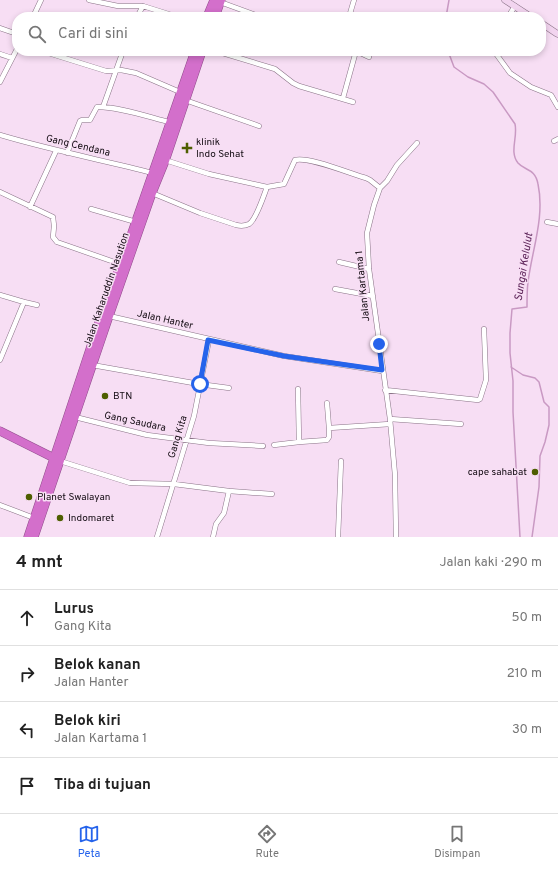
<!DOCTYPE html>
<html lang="id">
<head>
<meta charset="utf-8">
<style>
  :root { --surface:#fff; --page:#f2f2f2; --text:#222; --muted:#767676; --line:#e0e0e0; --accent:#2563eb }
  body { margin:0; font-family:Overpass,sans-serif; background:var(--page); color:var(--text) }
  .stop { position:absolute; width:12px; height:12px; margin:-9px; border:3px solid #2563eb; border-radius:50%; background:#fff }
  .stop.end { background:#2563eb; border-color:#fff; box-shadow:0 1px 4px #0008 }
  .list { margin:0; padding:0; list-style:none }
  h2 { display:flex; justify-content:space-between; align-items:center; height:52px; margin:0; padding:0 16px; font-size:17px }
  h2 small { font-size:13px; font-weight:400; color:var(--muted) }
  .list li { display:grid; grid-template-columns:26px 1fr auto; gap:12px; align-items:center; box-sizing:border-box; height:56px; padding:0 16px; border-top:1px solid var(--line) }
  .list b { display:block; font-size:15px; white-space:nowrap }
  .list p { margin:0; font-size:13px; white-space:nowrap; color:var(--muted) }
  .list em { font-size:13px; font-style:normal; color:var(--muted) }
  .icon { flex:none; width:22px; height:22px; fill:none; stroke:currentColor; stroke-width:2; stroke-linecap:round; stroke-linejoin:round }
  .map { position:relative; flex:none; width:558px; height:537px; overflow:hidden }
  .search { position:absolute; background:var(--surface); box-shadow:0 2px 6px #0003; left:12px; right:12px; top:12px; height:44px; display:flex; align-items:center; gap:10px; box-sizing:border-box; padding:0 14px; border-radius:16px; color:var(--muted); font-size:15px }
  .sheet { height:276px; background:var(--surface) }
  nav { display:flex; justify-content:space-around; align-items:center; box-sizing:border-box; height:56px; border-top:1px solid var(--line); background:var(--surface); font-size:11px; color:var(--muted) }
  nav a { display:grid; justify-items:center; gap:2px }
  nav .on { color:var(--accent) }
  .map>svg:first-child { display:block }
</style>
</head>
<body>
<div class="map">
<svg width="558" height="537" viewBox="0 0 558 537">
  <rect width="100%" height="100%" fill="#f7def4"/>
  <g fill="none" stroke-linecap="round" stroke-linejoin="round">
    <path stroke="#c999c3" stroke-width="1.5" d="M 446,17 L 449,0
      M 448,51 L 454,67 L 468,77 L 484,84 L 493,92 L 515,124 C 518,137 509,152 518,163 C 525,171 535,168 538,184 C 545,217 532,250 528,282 C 527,290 527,299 527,307 L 512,309 L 510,333 L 510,353 L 513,381 L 513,412 L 520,537
      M 511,367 L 523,375 L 535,378 L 539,382 L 544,402 L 549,407 L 549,425 L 545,442 L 540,456 L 539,487 L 532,537"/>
    <g stroke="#8a7387" stroke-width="5.5">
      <path id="street" d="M 89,0 L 118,6 L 143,6 L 178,17
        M 220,2 L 261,17
        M 33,17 L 41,0
        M 137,17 L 143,6
        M 349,17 L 354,0
        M 508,17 L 515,6
        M 0,28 L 17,34
        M 42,51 L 106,71 L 121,70 L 136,73 L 180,92
        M 216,51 L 275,69 L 293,83 L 299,86 L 353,102
        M 356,51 L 369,57
        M 494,51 L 510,73 L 531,87 L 551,95 L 558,107
        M 0,54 L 12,58
        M 0,82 L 17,49
        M 343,98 L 356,51
        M 185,100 L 259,126
        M 103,107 L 123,51
        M 0,135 C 50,150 102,160 153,173
        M 554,141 L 558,139
        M 67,153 L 80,121 L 82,120 L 90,120 L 97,107 C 116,106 149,117 169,122
        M 165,160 L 209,174 L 267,187 L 284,184 L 295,160 C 308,156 351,174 366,178 L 370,180 L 380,188
        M 0,192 L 53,217 L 54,226 L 53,237 L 57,242 L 120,264
        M 152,193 L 200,213 L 236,225 C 240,226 245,226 249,224 C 256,220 264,195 267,187
        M 30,207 L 56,151
        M 91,209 L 136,222
        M 547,222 L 558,224
        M 339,262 L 369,269
        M 335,289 L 373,296
        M 0,295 L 24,302 L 37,305
        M 109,316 L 284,356 L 382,371
        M 0,360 L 24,302
        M 92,365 L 199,384 L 229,388
        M 298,389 L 299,442
        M 385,390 L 478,400 L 480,399 L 486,380 L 484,329
        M 327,403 L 329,428
        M 75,417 L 147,435 L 209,443 L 263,446
        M 390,419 L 461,424
        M 274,445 L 299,442 L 327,440 L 329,437 L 329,428 L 390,424
        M 60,461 L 130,483 L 174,484 L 229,491 L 272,494
        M 0,505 L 34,518
        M 157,537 L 194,416 L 209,340
        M 213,537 L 216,524 L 224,513 L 229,491
        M 338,537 L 341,461
        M 396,537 L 395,475 L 390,419 L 369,269 L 367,233 L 374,205 L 380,188 L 387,181 L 397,165 L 417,143"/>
    </g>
    <g stroke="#8a7387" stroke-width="7">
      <path id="secondary" d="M 505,0 L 531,17
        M 541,23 L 556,33 L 558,34"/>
    </g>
    <g stroke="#904c8a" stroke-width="9">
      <path id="highway" d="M 207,17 L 214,0
        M 215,17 L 221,0
        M 0,431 L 58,460
        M 28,537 L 100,319 L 127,247 L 195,51
        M 34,537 L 109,316 L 152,193 L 165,161 L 202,51"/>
    </g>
    <use href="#street" stroke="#fff" stroke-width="4.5"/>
    <use href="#secondary" stroke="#f2d4ef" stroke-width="6"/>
    <use href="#highway" stroke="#d36fcb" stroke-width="8"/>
  </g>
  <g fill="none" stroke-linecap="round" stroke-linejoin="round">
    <path stroke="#2563eb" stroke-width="5" d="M 200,384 L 208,340 L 284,356 L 382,370 L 379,344"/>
  </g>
  <g fill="#4e5e00" stroke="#f7def4" stroke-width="1.5">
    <path d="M185 142h4v4h4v4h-4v4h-4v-4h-4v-4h4z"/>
    <circle cx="105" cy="396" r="4"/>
    <circle cx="535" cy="472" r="4"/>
    <circle cx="29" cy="497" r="4"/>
    <circle cx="60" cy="518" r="4"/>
  </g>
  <g text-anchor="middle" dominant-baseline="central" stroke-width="3" stroke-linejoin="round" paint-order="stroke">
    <g font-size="10" fill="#130b12" stroke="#f7def4" text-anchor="start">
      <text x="196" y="142">klinik<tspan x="196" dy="12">Indo Sehat</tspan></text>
      <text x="113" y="396">BTN</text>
      <text x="527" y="472" text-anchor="end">cape sahabat</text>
      <text x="37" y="497">Planet Swalayan</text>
      <text x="68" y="518">Indomaret</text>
    </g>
    <g font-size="10" fill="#130b12" stroke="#f7def4">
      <text transform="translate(78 146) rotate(13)">Gang Cendana</text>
      <text transform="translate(363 286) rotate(-96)">Jalan Kartama 1</text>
      <text transform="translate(107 290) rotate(-71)">Jalan Kaharuddin Nasution</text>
      <text transform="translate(165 320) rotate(13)">Jalan Hanter</text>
      <text transform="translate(135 422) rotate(12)">Gang Saudara</text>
      <text transform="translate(178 437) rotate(-73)">Gang Kita</text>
    </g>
    <g font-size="11" font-style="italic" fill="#5b2257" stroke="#f7def4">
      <text transform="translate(524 267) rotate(-81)">Sungai Kelulut</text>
    </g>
  </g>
</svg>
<div class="stop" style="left:200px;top:384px"></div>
<div class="stop end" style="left:379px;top:344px"></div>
<div class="search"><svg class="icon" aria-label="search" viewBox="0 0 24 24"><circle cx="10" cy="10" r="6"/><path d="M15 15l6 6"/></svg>Cari di sini</div>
</div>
<section class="sheet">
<h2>4 mnt<small>Jalan kaki · 290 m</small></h2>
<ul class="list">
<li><svg class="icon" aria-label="ahead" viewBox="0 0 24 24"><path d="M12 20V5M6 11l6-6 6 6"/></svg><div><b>Lurus</b><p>Gang Kita</p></div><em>50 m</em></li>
<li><svg class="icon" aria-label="right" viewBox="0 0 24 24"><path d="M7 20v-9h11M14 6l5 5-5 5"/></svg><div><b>Belok kanan</b><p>Jalan Hanter</p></div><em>210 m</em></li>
<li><svg class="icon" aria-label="left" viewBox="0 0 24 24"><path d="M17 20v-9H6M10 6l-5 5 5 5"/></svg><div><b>Belok kiri</b><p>Jalan Kartama 1</p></div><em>30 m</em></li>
<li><svg class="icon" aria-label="arrive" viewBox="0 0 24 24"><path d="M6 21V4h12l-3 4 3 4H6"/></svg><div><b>Tiba di tujuan</b></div></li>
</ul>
</section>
<nav>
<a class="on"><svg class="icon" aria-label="map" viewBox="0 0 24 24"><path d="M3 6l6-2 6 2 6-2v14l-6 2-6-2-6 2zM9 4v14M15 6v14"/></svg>Peta</a>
<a><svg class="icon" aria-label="directions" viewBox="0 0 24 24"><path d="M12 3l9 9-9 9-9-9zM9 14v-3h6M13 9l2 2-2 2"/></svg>Rute</a>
<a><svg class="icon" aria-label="saved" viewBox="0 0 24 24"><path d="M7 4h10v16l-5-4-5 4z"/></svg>Disimpan</a>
</nav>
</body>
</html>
